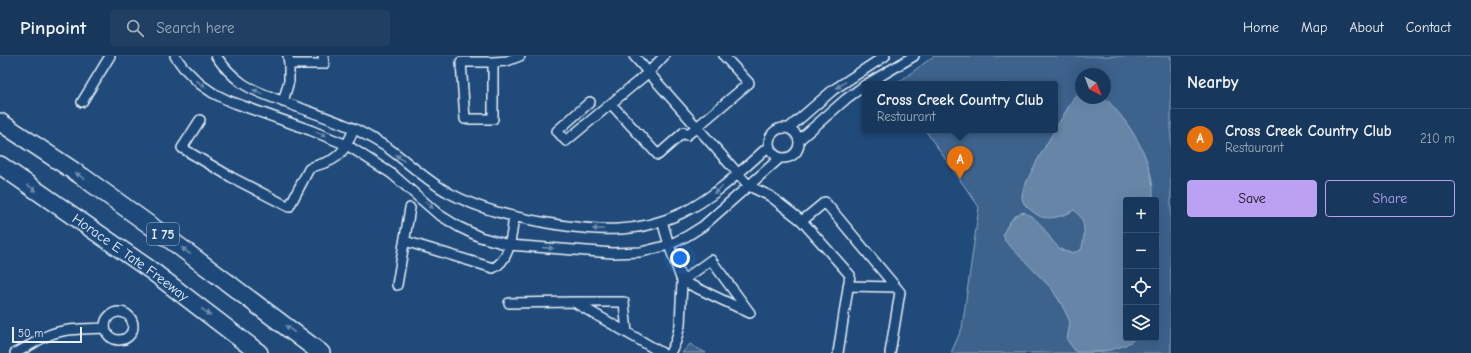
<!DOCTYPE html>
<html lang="en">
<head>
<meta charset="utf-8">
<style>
  :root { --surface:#17385c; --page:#203f62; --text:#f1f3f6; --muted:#9eacbb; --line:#365272; --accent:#bca0f2 }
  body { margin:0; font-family:"Comic Neue",sans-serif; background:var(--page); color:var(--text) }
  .controls { position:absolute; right:12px; bottom:12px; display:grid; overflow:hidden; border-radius:4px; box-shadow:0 4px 16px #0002 }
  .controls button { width:36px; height:36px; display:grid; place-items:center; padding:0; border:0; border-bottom:1px solid var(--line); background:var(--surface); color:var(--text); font:20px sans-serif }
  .compass { position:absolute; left:1075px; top:12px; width:36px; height:36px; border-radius:50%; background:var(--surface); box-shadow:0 4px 16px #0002; rotate:138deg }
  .scale { position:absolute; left:12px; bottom:10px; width:70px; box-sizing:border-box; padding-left:4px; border:2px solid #e8f1f8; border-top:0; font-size:11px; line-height:14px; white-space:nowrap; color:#e8f1f8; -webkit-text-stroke:3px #1f4a7a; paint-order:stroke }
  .you { position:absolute; left:680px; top:202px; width:14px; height:14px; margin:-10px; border:3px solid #fff; border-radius:50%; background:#1a73e8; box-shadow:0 0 0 6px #1a73e833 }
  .badge { display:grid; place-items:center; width:26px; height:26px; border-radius:50%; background:var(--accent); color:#fff; font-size:13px; font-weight:700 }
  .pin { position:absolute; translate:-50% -33px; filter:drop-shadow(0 1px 2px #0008) }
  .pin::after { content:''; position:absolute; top:21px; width:14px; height:12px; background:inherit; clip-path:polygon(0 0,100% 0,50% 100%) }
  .popup { position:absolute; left:862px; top:25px; width:196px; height:52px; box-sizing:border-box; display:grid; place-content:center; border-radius:4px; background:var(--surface); filter:drop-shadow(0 1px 3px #0005); font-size:13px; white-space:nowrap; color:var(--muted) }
  .popup b { font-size:15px; color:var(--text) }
  .popup::after { content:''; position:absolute; left:50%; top:100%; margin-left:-8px; border:8px solid transparent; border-top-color:var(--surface) }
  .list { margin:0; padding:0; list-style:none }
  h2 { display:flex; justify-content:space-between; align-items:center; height:52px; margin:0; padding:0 16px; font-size:17px }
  h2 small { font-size:13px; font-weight:400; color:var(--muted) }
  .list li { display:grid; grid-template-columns:26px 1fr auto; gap:12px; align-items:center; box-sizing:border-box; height:60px; padding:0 16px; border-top:1px solid var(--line) }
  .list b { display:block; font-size:15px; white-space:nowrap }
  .list p { margin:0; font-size:13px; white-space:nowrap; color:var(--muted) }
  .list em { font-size:13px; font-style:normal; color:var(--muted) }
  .actions { display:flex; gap:8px; padding:12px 16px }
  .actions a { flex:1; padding:9px 0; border:1px solid var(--accent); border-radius:4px; text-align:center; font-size:14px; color:var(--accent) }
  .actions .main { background:var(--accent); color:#111 }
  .icon { flex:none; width:22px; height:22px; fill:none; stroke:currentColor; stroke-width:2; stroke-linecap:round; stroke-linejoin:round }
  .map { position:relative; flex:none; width:1171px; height:297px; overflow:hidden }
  header { display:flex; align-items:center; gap:24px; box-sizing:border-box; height:56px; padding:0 20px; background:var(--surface); border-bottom:1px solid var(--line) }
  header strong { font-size:19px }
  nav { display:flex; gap:22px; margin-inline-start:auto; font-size:14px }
  .search { width:280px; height:36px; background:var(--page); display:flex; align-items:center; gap:10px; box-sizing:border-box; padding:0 14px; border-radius:4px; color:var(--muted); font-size:15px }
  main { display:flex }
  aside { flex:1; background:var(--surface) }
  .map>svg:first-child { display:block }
</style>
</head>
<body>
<header>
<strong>Pinpoint</strong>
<div class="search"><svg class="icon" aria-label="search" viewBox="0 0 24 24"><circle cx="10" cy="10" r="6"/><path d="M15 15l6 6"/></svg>Search here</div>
<nav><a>Home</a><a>Map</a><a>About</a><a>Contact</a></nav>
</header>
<main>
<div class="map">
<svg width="1171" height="297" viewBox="0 0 1171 297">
  <rect width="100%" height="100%" fill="#1f4a7a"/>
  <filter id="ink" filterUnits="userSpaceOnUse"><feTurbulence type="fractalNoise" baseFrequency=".025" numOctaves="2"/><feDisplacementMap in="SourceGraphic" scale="8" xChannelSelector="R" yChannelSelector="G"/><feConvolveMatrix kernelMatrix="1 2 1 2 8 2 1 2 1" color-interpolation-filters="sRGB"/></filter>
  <g filter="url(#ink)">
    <path fill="#3c628c" stroke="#92aac2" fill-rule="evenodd" d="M 934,0 L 1171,0 L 1171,297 L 951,297 L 962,272 L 979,151 L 925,74 L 1055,74 L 1055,28 L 896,28 ZM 1081,18 L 1105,18 L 1105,42 L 1081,42 ZM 1126,144 L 1156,144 L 1156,282 L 1126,282 Z
      M 690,288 L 706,297 L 682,297 Z"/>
    <path fill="#6685a7" stroke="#9ab0c7" d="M 1081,34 L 1081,42 L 1105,42 C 1131,68 1155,105 1153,144 L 1126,144 L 1126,282 L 1136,282 C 1121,295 1096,297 1076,296 L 1067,284 L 1070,266 L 1063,251 L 1052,233 L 1005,185 L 1003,178 C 1008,168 1012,159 1024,156 C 1028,159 1034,161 1037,165 C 1050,176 1057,205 1081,194 C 1085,181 1087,163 1074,154 C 1065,160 1046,166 1036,158 C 1031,154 1023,150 1022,142 C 1020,128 1065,58 1074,41 Z"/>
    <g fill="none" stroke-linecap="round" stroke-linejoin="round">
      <g stroke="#e8f1f8" stroke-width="12">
        <path id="street" d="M 175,0 L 183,11 L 200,28 L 213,37 L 229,45 L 310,74 L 347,89 L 392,118 L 438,158 L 459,171 L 480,181 L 509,189 L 613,197 L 641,196 L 669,189 L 687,180 L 703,170 L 780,102
          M 216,0 C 223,10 231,19 242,27 C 253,35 266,39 279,44 C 304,54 330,62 355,73 C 366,79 377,85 388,92 C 409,107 428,126 451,138 C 482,154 513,161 547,167 C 595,175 636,179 682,157 C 715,141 742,114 769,90
          M 288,0 L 289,8 L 324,8 L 323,0
          M 634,0 L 749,130 L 770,140 L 802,165
          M 461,6 L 493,6 L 493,63 L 465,63 Z
          M 493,6 L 507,5 L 520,0
          M 867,28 L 914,0
          M 82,46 L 110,0
          M 283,46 L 289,25 L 289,8
          M 590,46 L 557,75 L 566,85 L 649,16 L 664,0
          M 611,48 L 658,99 L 684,76 L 687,79 L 697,71 L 749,27 L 724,0
          M 200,64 L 182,92 L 231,121 L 289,151 L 309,113 C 315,109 320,109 327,106 C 342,101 348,87 354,73
          M 789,72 L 833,34 L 885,0
          M769 87a15 15 0 1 1 30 0a15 15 0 1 1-30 0Z
          M 799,84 L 846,43 L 865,29
          M 662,165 L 669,189 L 682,225 L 680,269 L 676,285 L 670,297
          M 405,185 L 493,212 C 511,204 511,178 514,161
          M 711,204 L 750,257 L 682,225 Z
          M 397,229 L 410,152
          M 848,230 L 896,231
          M 576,246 L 624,246 L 627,277
          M 509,247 L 574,246 L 662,297
          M105 270a14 14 0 1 1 28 0a14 14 0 1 1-28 0Z
          M 15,297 C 27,292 37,284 49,279 C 66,272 87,273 105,272
          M 838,297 L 850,219 L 802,165 L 825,146 L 900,236 L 890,297"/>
      </g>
      <g stroke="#e8f1f8" stroke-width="20">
        <g id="highway">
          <path d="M 0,66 L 83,121 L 176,188 L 321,297"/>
          <path id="s1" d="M 0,109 L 152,215 L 259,297"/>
        </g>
      </g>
      <use href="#street" stroke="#1f4a7a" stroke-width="9"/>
      <use href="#highway" stroke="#1f4a7a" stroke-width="17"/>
    </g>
    <defs><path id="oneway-solid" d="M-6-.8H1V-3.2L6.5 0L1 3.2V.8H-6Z"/></defs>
    <g fill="#6f8dac">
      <use href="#oneway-solid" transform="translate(201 28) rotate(39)"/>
      <use href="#oneway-solid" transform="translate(841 29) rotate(145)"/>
      <use href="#oneway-solid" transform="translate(258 36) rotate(-154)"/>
      <use href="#oneway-solid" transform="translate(321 78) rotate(22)"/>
      <use href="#oneway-solid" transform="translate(400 102) rotate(-142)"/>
      <use href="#oneway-solid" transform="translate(80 120) rotate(-146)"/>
      <use href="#oneway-solid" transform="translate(32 132) rotate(35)"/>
      <use href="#oneway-solid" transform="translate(718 134) rotate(141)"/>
      <use href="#oneway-solid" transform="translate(429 149) rotate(42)"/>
      <use href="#oneway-solid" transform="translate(598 173) rotate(-177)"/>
      <use href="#oneway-solid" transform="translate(548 192) rotate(5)"/>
      <use href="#oneway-solid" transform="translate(186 195) rotate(-143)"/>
      <use href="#oneway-solid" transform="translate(206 256) rotate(37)"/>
      <use href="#oneway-solid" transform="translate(290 273) rotate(-143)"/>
    </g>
  </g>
  <g text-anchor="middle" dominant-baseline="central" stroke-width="4" stroke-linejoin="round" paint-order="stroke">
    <rect fill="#1f4a7a" stroke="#acbfd2" stroke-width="1" x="147" y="167" width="32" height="22" rx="3"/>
    <g font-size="13" font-weight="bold" fill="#e8f1f8">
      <text x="163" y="178">I 75</text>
    </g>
    <g font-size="14" fill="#e8f1f8" stroke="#1f4a7a">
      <text stroke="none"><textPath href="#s1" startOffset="160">Horace E Tate Freeway</textPath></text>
    </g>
  </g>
</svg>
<div class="controls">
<button>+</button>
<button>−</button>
<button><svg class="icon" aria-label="locate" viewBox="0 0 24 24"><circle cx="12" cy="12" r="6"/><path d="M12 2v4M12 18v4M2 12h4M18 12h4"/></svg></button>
<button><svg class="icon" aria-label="layers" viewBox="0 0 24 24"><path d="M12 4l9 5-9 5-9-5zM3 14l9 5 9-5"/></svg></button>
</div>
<svg class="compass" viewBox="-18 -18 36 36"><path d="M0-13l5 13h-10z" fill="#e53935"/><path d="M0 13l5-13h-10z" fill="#9eacbb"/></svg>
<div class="scale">50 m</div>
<div class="you"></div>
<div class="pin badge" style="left:960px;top:123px;background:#e8710a">A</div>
<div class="popup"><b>Cross Creek Country Club</b>Restaurant</div>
</div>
<aside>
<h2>Nearby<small></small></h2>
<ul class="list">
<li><span class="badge" style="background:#e8710a">A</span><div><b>Cross Creek Country Club</b><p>Restaurant</p></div><em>210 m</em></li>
</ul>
<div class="actions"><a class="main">Save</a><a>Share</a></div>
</aside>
</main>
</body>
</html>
